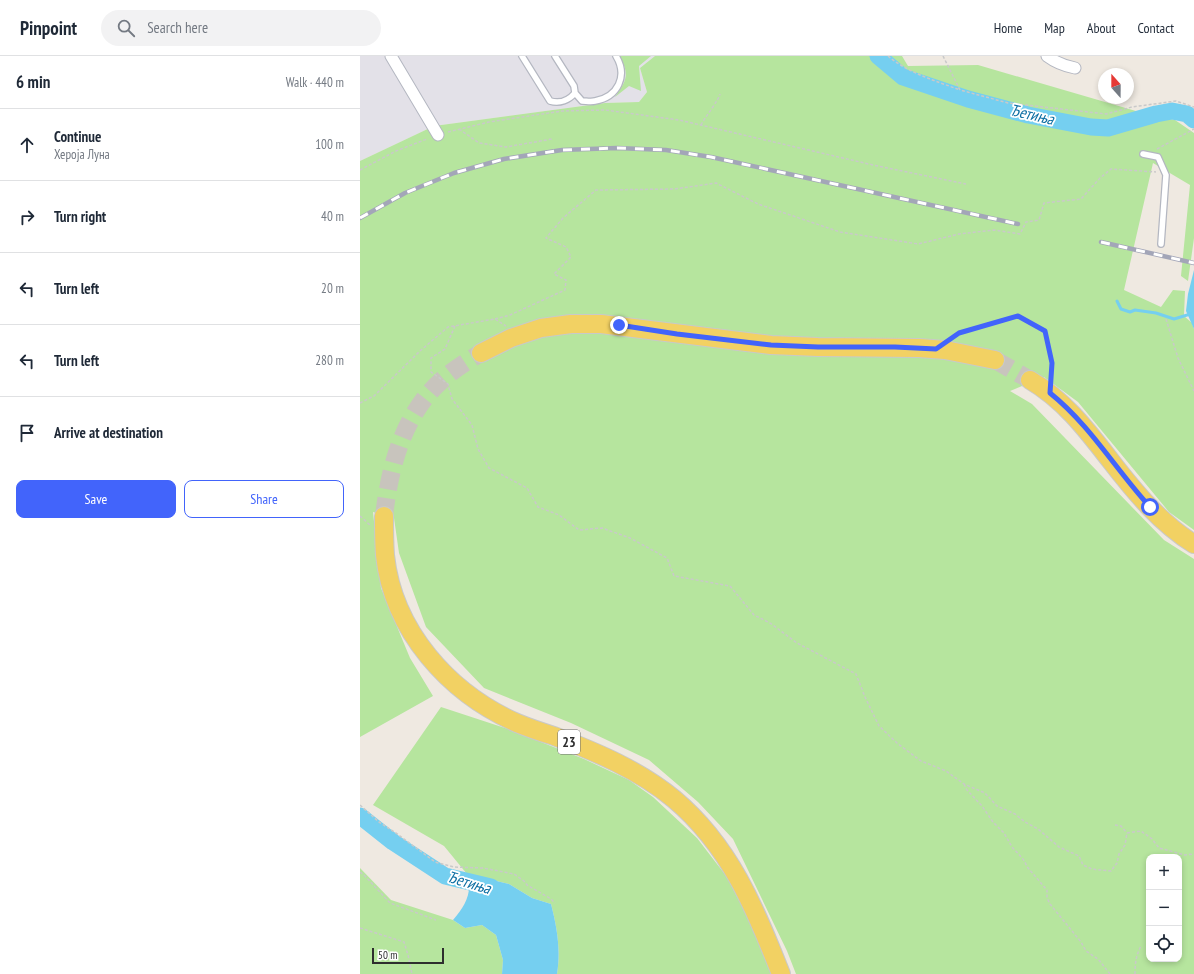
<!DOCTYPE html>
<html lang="en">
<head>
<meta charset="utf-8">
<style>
  :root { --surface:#fff; --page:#f2f2f3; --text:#1f2937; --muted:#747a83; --line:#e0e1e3; --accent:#4264fb }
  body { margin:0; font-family:"PT Sans Narrow",sans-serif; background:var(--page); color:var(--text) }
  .controls { position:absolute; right:12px; bottom:12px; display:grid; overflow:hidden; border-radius:8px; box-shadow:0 2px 6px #0003 }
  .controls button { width:36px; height:36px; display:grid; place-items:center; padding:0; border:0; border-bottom:1px solid var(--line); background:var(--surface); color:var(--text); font:20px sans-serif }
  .compass { position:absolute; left:738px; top:12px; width:36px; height:36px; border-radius:50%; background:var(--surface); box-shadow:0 2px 6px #0003; rotate:339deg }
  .scale { position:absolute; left:12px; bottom:10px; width:72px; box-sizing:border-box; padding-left:4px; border:2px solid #2e2e2e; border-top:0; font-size:11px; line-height:14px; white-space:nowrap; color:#2e2e2e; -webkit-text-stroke:3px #fff; paint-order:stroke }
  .stop { position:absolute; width:12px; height:12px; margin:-9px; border:3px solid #4264fb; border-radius:50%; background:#fff }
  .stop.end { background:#4264fb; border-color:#fff; box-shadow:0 1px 4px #0008 }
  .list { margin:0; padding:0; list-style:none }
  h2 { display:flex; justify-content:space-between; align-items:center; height:52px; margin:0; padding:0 16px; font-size:17px }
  h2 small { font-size:13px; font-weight:400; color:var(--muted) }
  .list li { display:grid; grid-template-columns:26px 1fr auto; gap:12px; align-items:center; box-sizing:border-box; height:72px; padding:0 16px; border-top:1px solid var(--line) }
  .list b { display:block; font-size:15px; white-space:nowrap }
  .list p { margin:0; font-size:13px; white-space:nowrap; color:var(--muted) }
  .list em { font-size:13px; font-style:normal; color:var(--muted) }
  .actions { display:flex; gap:8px; padding:12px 16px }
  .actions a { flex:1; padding:9px 0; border:1px solid var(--accent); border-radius:8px; text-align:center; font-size:14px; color:var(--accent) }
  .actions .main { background:var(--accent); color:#fff }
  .icon { flex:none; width:22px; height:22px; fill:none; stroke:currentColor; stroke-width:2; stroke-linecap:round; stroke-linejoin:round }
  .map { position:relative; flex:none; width:834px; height:918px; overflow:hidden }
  header { display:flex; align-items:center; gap:24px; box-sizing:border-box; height:56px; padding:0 20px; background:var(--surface); border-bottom:1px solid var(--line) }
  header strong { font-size:19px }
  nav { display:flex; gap:22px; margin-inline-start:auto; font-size:14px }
  .search { width:280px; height:36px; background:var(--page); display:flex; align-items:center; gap:10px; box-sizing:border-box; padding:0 14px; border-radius:22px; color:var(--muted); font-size:15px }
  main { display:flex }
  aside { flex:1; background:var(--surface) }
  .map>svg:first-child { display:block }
</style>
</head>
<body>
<header>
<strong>Pinpoint</strong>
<div class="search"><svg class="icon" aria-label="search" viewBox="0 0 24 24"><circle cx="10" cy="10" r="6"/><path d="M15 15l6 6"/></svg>Search here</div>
<nav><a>Home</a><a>Map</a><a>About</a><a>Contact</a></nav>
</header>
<main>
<aside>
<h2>6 min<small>Walk · 440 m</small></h2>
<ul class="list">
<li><svg class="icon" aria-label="ahead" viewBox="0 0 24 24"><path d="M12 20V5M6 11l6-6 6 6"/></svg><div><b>Continue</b><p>Хероја Луна</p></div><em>100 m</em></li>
<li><svg class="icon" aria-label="right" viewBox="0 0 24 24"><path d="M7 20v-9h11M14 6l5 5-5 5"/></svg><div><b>Turn right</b></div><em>40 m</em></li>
<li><svg class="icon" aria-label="left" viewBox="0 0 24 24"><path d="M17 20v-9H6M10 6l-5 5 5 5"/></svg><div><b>Turn left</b></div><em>20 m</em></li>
<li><svg class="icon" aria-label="left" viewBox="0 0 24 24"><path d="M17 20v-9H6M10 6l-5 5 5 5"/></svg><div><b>Turn left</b></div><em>280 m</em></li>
<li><svg class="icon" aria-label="arrive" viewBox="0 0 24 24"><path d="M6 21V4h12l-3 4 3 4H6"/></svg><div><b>Arrive at destination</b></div></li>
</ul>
<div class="actions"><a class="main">Save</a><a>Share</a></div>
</aside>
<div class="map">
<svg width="834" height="918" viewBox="0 0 834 918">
  <rect width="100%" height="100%" fill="#efe9e1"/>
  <path fill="#e3e1e8" d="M 0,0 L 295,0 L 280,12 L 287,36 L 279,46 L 245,47 L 74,70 L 0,105 Z"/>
  <path fill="#b6e59e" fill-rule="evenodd" d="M 259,0 L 291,0 L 279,10 L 281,35 L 269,30 L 255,41 C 267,24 270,18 259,0 Z
    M 295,0 L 542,0 L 548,10 L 618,9 L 793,60 L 815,64 L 834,77 L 834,182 L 828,225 L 821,220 L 830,129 L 793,107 L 764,234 L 801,251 L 813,234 L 825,235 L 824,259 L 818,262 L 824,260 L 832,267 L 834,273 L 834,474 L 809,456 L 718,346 L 684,321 L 650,335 L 672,348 L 804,484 L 834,503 L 834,918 L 436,918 L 427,895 L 373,783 L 338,746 L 289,704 L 211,667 L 124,632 L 66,571 L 39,497 L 34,462 L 13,456 L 21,532 L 50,602 L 73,640 L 0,681 L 0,105 L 74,70 L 245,47 L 279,46 L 287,36 L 280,12 ZM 789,801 L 819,801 L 819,903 L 789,903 Z
    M 81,651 L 148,673 L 224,703 L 269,724 L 293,741 L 337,782 L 367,821 L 392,870 L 412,918 L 197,918 C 201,894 197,871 191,848 L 172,842 L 149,828 L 107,818 L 84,790 L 13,749 Z
    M 0,812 L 31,844 L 93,864 L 105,872 L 122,869 L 136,879 L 143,904 L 142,918 L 0,918 Z"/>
  <path fill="#75cff0" d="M 834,214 L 834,273 L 826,255 L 828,238 Z
    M 107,818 L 149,828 L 172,842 L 191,848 C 197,871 201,894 197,918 L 142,918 L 143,904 L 136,879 L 122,869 L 105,872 L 93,864 C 105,850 113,837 107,818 Z"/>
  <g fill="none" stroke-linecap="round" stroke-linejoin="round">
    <path stroke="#75cff0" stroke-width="3" d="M 757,245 L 761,253 L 770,256 L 775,254 L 796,257 L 814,263 L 834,257"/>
    <path stroke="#75cff0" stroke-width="17" d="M 518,0 L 543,21 L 608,43 L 668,59 L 731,71 L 748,72 L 796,58 L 812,55 L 827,58 L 834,64
      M 0,760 L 33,786 L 85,820 L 131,831"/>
    <path stroke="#c8c4bd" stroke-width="18" stroke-dasharray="18 9" stroke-linecap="butt" d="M 635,304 L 670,324
      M 24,460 C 30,410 43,359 81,325 C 93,314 107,305 121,297"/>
    <g stroke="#b4b7c1" stroke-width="8">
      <path id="service" d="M 162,0 L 190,45 C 200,48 209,44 215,37 L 214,30 L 195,0
        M 215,37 L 222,45 C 226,45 231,46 235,45 C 258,41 268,20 256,0
        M 783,98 L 798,101 L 806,119 L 801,188"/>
    </g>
    <g stroke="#b4b7c1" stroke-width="13">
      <path id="minor" d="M 31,0 L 78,79
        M 687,0 C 695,6 705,10 715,12"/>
    </g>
    <g stroke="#c9c9c9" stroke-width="20">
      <path id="primary" d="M 121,297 L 151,282 L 181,272 L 211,268 L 241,268 L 411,289 L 458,291 L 559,292 L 585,294 L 635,304
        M 670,324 C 704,344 726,373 750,404 C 774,435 800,467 834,488
        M 24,460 C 24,473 24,486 25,499 C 33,575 89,637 157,667 C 169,672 181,676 194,680 C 236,696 279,714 314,743 C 370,790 395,852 421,918"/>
    </g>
    <path stroke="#c9c9c9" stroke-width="1.5" stroke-dasharray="3 2" stroke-linecap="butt" d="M 528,0 C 548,17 576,25 600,34
      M 583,0 L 600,34 L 648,47 L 746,58 L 772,51 L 816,45 L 834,51
      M 341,69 C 345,61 359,44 360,38
      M 99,73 L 119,87 L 146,91 L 192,83
      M 88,76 L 129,66 L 202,55 L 245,54 L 319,64 L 513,109 L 606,128
      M 797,93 L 834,73
      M 0,114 L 36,95 L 67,83
      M 135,263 L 150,259 L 205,234 L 206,224 L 194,218 L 211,201 L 206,191 L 186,182 L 203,162 L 236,134 L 315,133 L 356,127 L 398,148 L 480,176 L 558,188 L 599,178 L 634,174 L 660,178 L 666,166 L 679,164 L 684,147 L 721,143 L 740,122 L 751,113 L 796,116
      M 806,263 L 818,302 L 834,335
      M 95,270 L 85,293 L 71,302 L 71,316 L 88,328 L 92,343 L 112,369 L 118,393 L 129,412 L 167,432 L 178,451 L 199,459 L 219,474 L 242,472 L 270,482 L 307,502 L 314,520 L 370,530 L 394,559 L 410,567 L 437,587 L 496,618 L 505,641 L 519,670 L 537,687 L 561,705 L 586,715 L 604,728 L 625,737 L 637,750 L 655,758 L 665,766 L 678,773 L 699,791 L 719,800 L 723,809 L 732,813 L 751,815 L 757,807 L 759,798 L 765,789 L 767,777 L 781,775 L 792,783 L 799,792 L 825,799 L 834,798
      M 593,281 L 599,277 L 658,260 L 685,275 L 692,307 L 691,321
      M 0,347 L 14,340 L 60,295 L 88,271 L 135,263 L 146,270
      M 0,460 L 10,469
      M 604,728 L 607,734 L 622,750 L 633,766 L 644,777 L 652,791 L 663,803 L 668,812 L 687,834 L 687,842 L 690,848 L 721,886 L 726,895 L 738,903 L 750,918
      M 0,749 L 19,766 L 36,777 L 75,806 L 94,811 L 123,812 L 154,818 L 164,825 L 167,829 L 191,843 L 195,847
      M 755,769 L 761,770 L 767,777
      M 0,816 L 5,820 L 30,847 L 76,864
      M 0,872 L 44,886 L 48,899 L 52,918
      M 775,918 C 775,908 776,899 781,890"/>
    <use href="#service" stroke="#fff" stroke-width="5.5"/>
    <use href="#minor" stroke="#fff" stroke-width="11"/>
    <use href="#primary" stroke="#f2d163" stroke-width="18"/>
    <g stroke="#a3a6b8" stroke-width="4.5">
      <path id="rail" d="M 0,162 L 45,137 L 94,117 L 144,103 L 202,94 L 257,92 L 306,94 L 351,101 L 658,168
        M 741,186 L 834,207"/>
    </g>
    <use href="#rail" stroke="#fff" stroke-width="3" stroke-dasharray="9" stroke-linecap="butt"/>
  </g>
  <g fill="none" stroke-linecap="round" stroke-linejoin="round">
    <path stroke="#4264fb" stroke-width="5" d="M 259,269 L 317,278 L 411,289 L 458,291 L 535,291 L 576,293 L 599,277 L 658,260 L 685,275 L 692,307 L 690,337 C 730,369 756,414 790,451"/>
  </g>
  <g text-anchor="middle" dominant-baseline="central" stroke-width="3.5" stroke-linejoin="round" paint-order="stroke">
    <rect fill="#fff" stroke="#6d6d6d" stroke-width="1" x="198" y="674" width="22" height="24" rx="3"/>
    <g font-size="14" font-weight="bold" fill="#2e2e2e">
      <text x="209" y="686">23</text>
    </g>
    <g font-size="16" font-style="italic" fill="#0d6fa3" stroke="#fff">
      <text transform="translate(672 58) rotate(13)">Ђетиња</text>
      <text transform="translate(109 826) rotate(17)">Ђетиња</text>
    </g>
  </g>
</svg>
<div class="controls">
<button>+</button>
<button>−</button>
<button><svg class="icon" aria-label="locate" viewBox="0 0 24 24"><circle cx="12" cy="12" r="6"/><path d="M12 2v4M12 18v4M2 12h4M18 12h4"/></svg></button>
</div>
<svg class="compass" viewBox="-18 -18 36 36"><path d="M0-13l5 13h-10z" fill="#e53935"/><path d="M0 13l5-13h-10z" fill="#747a83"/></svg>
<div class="scale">50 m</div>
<div class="stop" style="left:790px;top:451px"></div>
<div class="stop end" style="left:259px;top:269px"></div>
</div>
</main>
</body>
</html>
